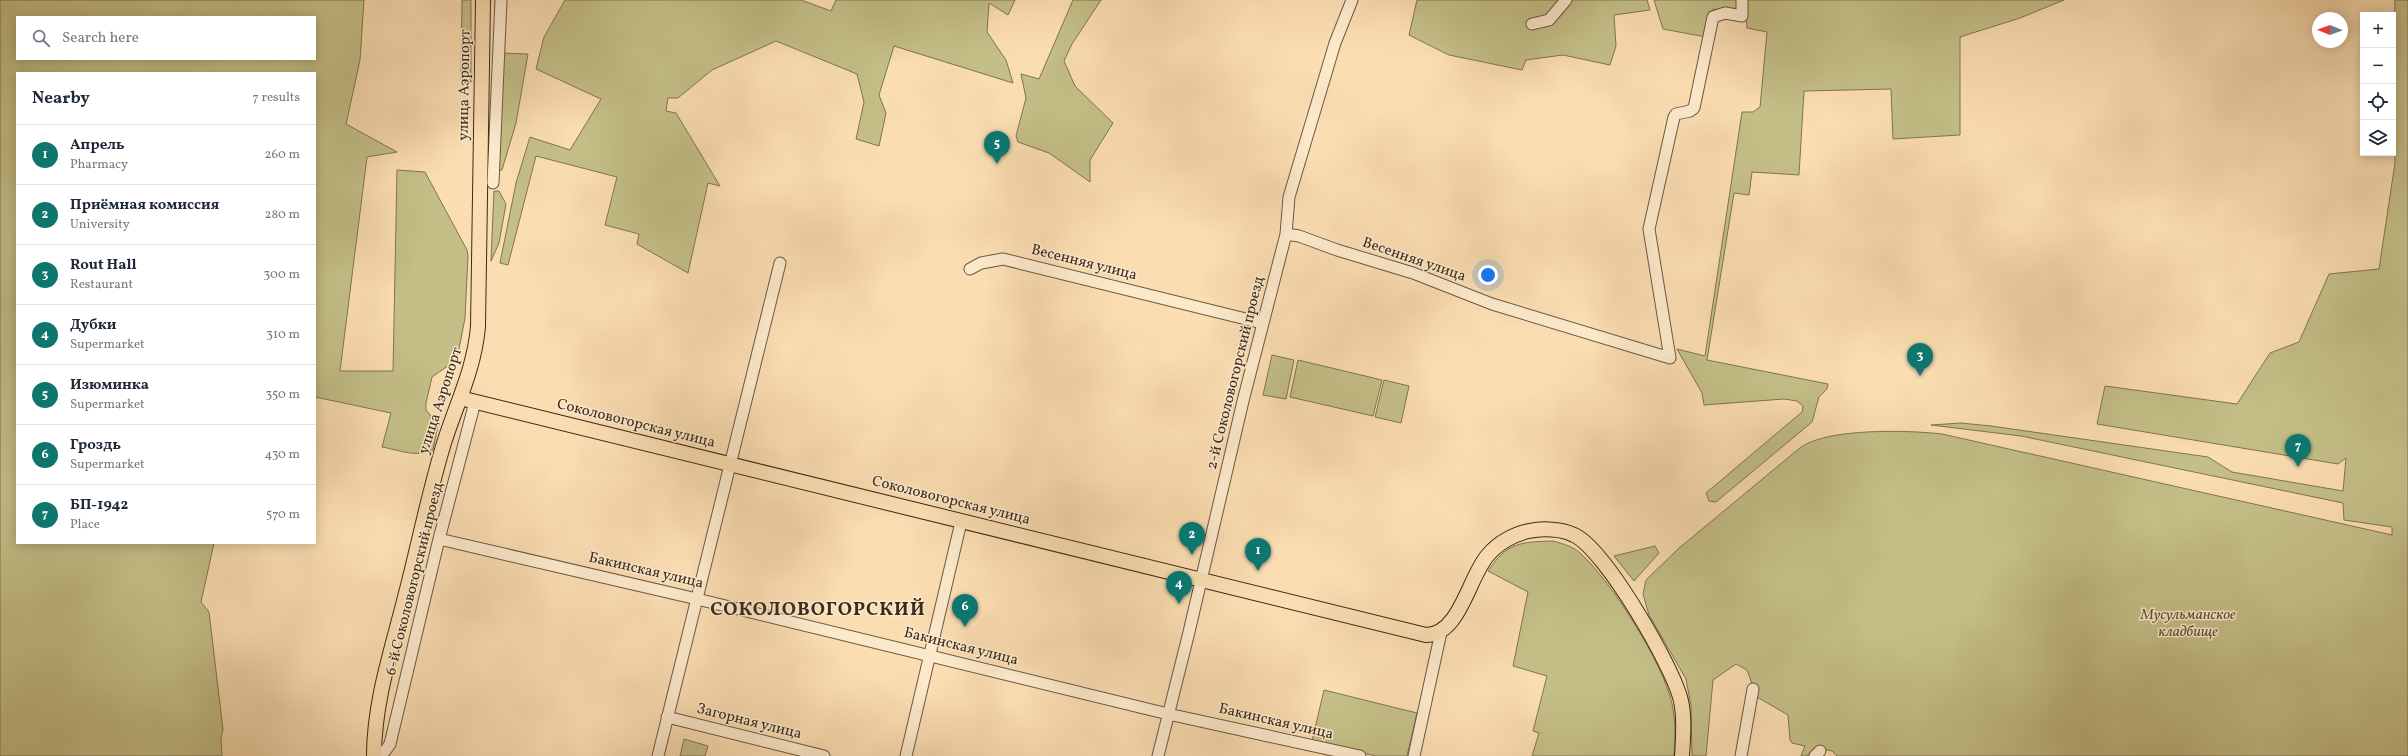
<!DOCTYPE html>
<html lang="en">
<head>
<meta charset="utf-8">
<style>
  :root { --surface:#fff; --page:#f2f2f3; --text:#1f2937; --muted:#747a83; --line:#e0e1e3; --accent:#0f766e }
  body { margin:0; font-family:Vollkorn,serif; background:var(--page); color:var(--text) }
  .controls { position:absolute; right:12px; top:12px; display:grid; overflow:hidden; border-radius:0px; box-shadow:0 2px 10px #0003 }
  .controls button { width:36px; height:36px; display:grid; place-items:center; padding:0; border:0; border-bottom:1px solid var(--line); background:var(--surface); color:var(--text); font:20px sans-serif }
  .compass { position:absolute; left:2312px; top:12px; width:36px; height:36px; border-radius:50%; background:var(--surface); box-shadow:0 2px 10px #0003; rotate:271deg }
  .you { position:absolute; left:1488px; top:275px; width:14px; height:14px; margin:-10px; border:3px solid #fff; border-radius:50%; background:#1a73e8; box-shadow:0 0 0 6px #1a73e833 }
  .badge { display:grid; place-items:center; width:26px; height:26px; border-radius:50%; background:var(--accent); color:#fff; font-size:13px; font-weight:700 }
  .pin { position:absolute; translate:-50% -33px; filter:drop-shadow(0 1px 2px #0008) }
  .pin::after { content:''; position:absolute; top:21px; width:14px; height:12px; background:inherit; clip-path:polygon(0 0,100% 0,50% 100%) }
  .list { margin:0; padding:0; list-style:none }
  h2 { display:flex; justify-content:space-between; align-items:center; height:52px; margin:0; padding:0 16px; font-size:17px }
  h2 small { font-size:13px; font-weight:400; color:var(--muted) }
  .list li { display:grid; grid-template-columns:26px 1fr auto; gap:12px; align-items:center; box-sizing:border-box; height:60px; padding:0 16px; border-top:1px solid var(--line) }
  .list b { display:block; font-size:15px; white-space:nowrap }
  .list p { margin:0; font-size:13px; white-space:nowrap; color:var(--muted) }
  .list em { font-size:13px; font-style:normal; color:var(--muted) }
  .icon { flex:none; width:22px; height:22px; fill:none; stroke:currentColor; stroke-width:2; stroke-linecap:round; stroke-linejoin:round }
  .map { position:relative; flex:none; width:2408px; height:756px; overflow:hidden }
  .search { position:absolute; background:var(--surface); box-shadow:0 2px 10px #0003; left:16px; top:16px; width:300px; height:44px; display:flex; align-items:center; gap:10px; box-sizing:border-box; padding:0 14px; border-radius:0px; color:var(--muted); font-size:15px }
  .panel { position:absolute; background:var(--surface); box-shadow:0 2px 10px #0003; left:16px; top:72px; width:300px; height:472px; border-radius:0px }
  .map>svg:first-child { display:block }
</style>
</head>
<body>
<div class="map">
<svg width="2408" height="756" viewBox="0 0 2408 756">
  <rect width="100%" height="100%" fill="#faddb1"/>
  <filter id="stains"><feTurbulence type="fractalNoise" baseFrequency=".005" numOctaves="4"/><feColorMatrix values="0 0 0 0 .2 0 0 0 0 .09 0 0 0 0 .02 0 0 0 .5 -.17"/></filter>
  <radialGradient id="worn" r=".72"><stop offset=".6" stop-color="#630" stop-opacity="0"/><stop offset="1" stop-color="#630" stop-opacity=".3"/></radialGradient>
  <path fill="#c4bf87" stroke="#807451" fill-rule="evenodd" d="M 0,0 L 364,0 L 360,60 L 346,124 L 397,152 L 367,157 L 340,371 L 393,371 L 397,170 L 425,172 L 467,250 L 468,256 L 465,318 L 459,349 L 455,361 L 432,377 L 426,403 L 426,410 L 438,425 L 433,450 C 417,458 399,450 382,447 L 391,413 L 315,397 L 315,73 L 17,73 L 17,543 L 214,543 L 201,602 L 209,612 L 223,730 L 221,737 L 222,756 L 0,756 ZM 17,17 L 315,17 L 315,59 L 17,59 Z
    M 462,0 L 471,0 L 471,82 L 461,80 Z
    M 565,0 L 801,0 L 831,11 L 836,0 L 1015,0 L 1008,15 L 989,3 L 987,32 L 1006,60 L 1013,83 L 894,46 L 879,95 L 886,113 L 879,146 L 856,139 L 864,102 L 857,74 L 776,41 L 712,70 L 678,98 L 668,98 L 666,111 L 676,113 L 720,186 L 708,183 L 688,273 L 637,244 L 639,234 L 605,225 L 617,177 L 536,156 L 508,265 L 500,263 L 516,183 L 530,137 L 570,150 L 601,99 L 536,69 L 544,37 Z
    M 1073,0 L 1101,0 L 1072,44 L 1064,61 L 1075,86 L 1113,123 L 1090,160 L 1090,182 L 1049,153 L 1018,142 L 1016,136 L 1026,98 L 1021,74 L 1039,79 Z
    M 1417,0 L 1647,0 L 1650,10 L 1614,15 L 1616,46 L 1610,65 L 1563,55 L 1526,60 L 1522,70 L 1449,55 L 1409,35 Z
    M 1654,0 L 1738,0 L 1737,12 L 1713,9 L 1706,37 L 1663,29 Z
    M 1745,0 L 2064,0 L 2020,18 L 1960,37 L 1960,135 L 1893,139 L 1891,89 L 1804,91 L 1799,175 L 1752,172 L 1749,195 L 1734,193 L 1707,360 L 1828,384 L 1827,389 L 1819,397 L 1812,422 L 1716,502 L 1709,501 L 1706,493 L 1802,412 L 1803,406 L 1797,401 L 1784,399 L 1704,405 L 1702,393 L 1677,349 L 1705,356 L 1742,112 L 1753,112 L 1760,107 L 1767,32 L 1747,28 Z
    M 2395,0 L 2408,0 L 2408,756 L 1837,756 L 1832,751 L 1815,747 L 1807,756 L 1801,756 L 1805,746 L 1792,743 L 1790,740 L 1788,715 L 1757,697 L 1747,670 L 1736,664 L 1713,680 L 1706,756 L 1692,756 L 1691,706 L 1686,679 L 1649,615 L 1643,594 L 1646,580 L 1678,549 L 1801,447 C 1829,428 1907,430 1942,434 L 2392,535 L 2392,527 L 2344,520 L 2343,503 L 2021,436 L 1931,425 L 1961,423 L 1991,426 L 2208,457 L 2232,472 L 2343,491 L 2346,458 L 2338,464 L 2097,424 L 2105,386 L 2237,404 L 2270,353 L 2299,342 L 2329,274 L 2379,269 L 2395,163 L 2393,87 Z
    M 502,53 L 528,54 L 516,123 L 502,170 L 496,171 Z
    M 494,191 L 499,191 L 506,204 L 499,243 L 491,261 Z
    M 1272,355 L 1294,360 L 1286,399 L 1263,395 Z
    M 1298,360 L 1382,380 L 1373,416 L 1290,397 Z
    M 1384,380 L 1409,386 L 1401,423 L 1375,417 Z
    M 1553,541 C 1563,544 1573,546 1581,554 C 1611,581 1664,664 1672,704 C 1676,721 1675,739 1674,756 L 1532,756 L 1539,733 L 1533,731 L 1547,676 L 1513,666 L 1528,592 L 1488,571 C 1507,542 1521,542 1553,541 Z
    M 1655,546 L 1659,553 L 1634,581 L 1614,556 Z
    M 1324,690 L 1417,713 L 1407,756 L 1376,756 L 1312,741 Z
    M 684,739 L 708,746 L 705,756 L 680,756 Z"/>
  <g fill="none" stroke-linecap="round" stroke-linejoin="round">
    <g stroke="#6c5740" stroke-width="13">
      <path id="minor" d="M 1532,24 L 1549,20 L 1566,0
        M 493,183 L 501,0
        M 1286,234 L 1299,236 L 1337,250 L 1413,273 L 1492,304 L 1670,358 L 1649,229 L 1674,117 L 1676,114 L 1690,111 L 1694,108 L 1713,17 L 1725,13 L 1742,16 L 1742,0
        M 970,269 L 981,263 L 1003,259 L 1262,323
        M 439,539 L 697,599 L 1168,714 L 1360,756
        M 667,717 L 824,756
        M 374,755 L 385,751 L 390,744 L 439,539 L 475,402
        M 658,756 L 780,263
        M 906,756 L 961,522
        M 1158,756 L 1189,632 L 1243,401 L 1286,234 L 1289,197 L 1335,43 L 1352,0
        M 1414,756 L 1441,632
        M 1741,756 L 1753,689
        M 1815,756 L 1820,751"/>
    </g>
    <g stroke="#3c2a1b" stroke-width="16">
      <path id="major" d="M 460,398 L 1426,635 C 1460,635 1469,576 1488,555 C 1498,543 1514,534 1529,531 C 1543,528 1562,529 1574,535 C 1605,549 1674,668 1681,701 C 1685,719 1683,738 1682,756
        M 374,756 C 374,700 393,646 406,593 C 419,543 429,492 444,443 C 457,402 474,370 478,327 L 483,0"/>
    </g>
    <use href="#minor" stroke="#fce9cc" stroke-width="11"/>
    <use href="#major" stroke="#faddb1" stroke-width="14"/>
  </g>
  <g text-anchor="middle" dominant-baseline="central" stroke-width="3" stroke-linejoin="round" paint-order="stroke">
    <g font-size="15" fill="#3c2a1b" stroke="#fce9cc">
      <text transform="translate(465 85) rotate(-89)">улица Аэропорт</text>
      <text transform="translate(1414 260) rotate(19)">Весенняя улица</text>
      <text transform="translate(1084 263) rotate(14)">Весенняя улица</text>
      <text transform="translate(1236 373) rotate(-76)">2-й Соколовогорский проезд</text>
      <text transform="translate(441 401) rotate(-72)">улица Аэропорт</text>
      <text transform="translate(636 424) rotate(14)">Соколовогорская улица</text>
      <text transform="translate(951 501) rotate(14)">Соколовогорская улица</text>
      <text transform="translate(646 571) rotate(13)">Бакинская улица</text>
      <text transform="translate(415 579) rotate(-76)">6-й Соколовогорский проезд</text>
      <text transform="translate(961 647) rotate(14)">Бакинская улица</text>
      <text transform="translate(749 722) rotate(14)">Загорная улица</text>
      <text transform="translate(1276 722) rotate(13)">Бакинская улица</text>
    </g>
    <g font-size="15" font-style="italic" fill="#5e4f36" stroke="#fce9cc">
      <text x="2188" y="615">Мусульманское<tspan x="2188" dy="17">кладбище</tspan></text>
    </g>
    <g font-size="19" font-weight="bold" letter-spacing="1" fill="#3c2a1b" stroke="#fce9cc">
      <text x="818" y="610">СОКОЛОВОГОРСКИЙ</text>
    </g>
  </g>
  <rect width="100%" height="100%" filter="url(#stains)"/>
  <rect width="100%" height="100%" fill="url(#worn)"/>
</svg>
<div class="controls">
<button>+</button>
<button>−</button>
<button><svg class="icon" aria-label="locate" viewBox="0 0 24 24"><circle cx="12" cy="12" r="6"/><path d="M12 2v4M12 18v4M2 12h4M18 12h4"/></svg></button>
<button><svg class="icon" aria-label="layers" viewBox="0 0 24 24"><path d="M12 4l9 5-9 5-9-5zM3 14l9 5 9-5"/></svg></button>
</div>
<svg class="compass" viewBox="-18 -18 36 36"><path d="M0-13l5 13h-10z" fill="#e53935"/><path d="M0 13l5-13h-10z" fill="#747a83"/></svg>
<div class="you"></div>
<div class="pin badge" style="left:1258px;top:571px">1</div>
<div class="pin badge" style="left:1192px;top:555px">2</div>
<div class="pin badge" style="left:1920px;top:376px">3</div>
<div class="pin badge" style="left:1179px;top:604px">4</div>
<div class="pin badge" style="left:997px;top:164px">5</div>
<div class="pin badge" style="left:965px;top:627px">6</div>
<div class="pin badge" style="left:2298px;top:467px">7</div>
<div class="search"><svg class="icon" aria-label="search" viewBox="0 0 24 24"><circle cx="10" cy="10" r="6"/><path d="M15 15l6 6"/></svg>Search here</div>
<section class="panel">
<h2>Nearby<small>7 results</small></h2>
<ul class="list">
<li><span class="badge">1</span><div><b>Апрель</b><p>Pharmacy</p></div><em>260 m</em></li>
<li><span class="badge">2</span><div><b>Приёмная комиссия</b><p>University</p></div><em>280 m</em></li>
<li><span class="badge">3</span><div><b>Rout Hall</b><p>Restaurant</p></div><em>300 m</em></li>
<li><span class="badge">4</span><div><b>Дубки</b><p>Supermarket</p></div><em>310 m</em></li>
<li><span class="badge">5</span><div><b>Изюминка</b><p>Supermarket</p></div><em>350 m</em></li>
<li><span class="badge">6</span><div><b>Гроздь</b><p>Supermarket</p></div><em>430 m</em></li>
<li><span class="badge">7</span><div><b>БП-1942</b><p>Place</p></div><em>570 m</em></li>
</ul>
</section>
</div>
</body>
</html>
